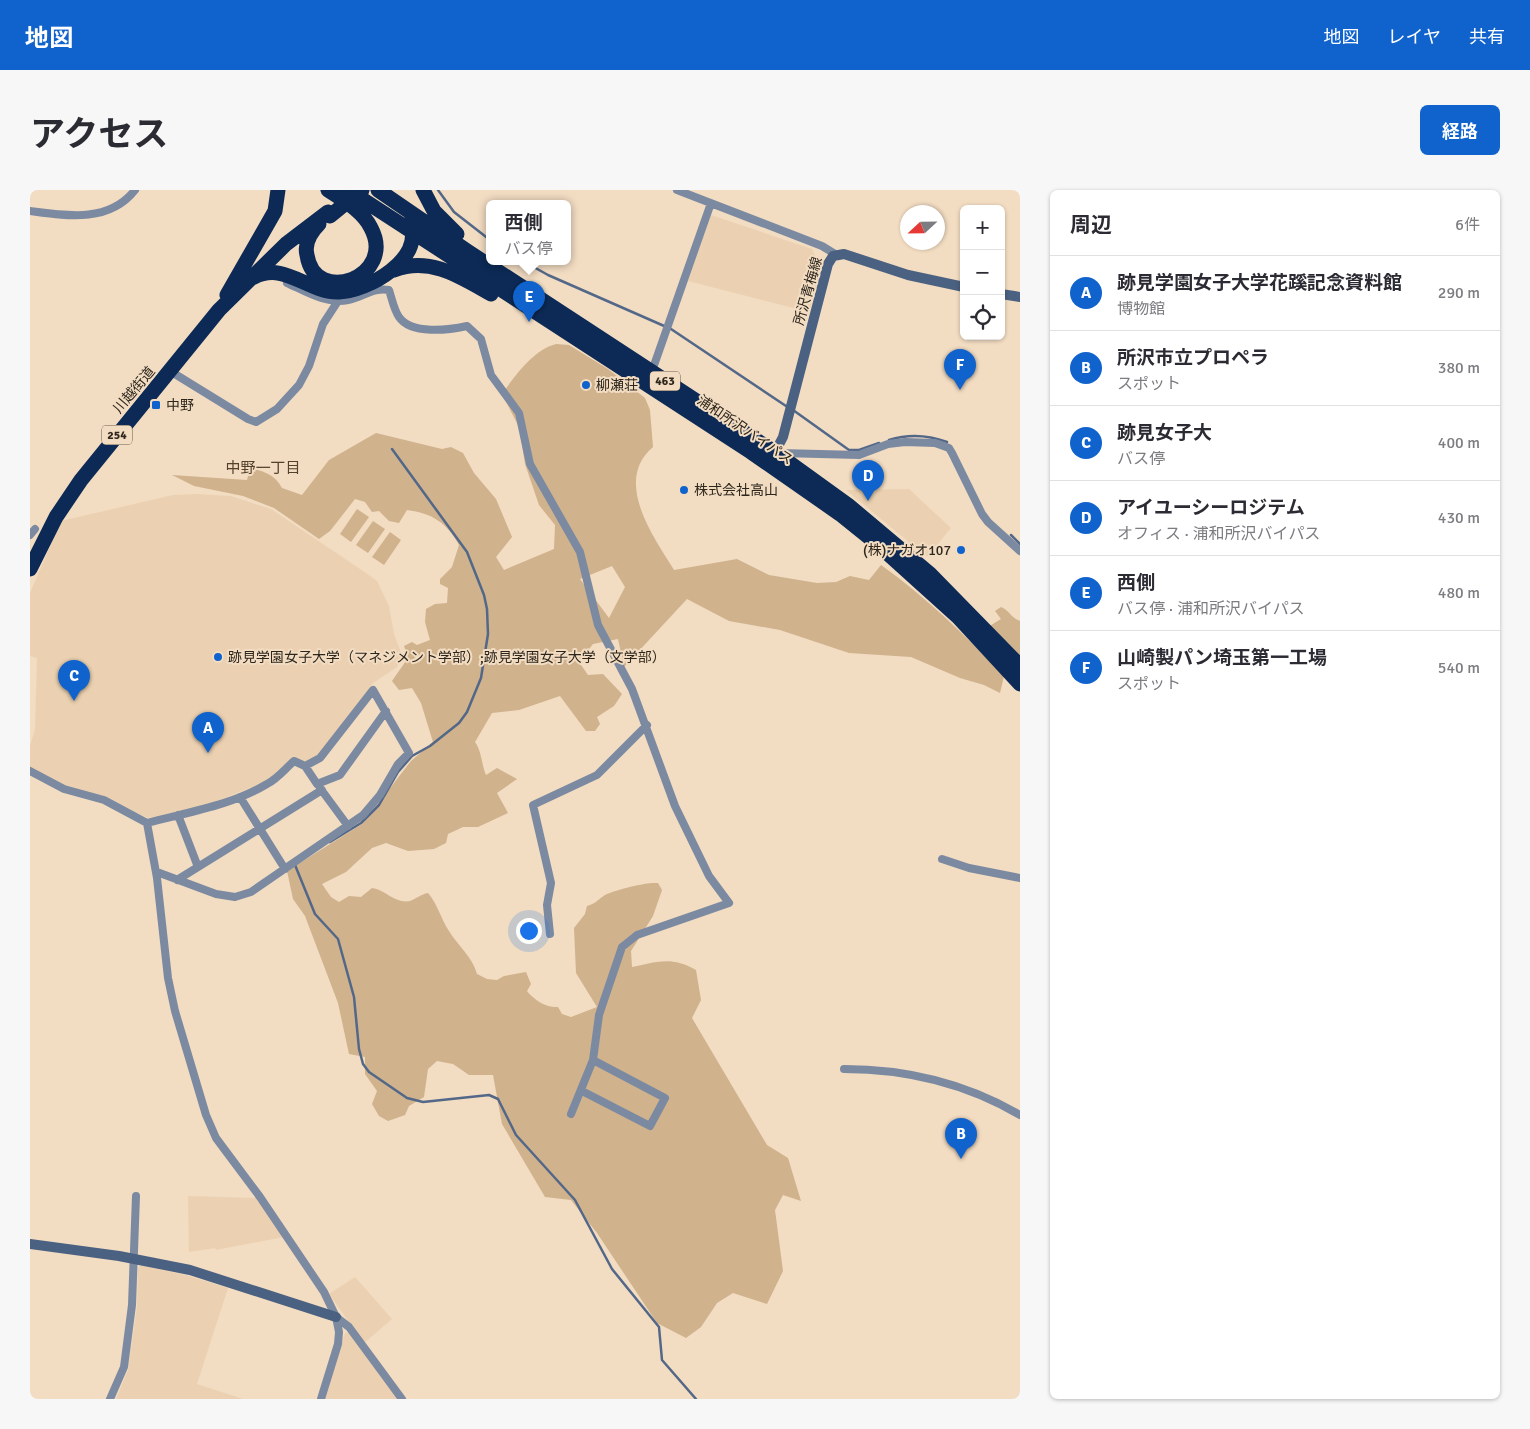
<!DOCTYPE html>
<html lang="ja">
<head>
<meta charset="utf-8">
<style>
  :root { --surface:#fff; --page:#f7f7f7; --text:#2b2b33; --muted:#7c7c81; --line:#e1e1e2; --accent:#1063cd }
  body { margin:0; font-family:Signika,"Noto Sans JP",sans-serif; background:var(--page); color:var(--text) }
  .controls { position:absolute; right:15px; top:15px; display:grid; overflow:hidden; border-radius:8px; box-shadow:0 1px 4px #0004 }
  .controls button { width:45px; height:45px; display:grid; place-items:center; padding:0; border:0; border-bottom:1px solid var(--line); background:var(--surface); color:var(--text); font:25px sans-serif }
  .compass { position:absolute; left:870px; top:15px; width:45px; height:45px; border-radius:50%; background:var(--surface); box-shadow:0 1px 4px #0004; rotate:248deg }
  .you { position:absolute; left:498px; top:740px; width:18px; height:18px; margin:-12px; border:4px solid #fff; border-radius:50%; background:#1a73e8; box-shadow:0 0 0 8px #1a73e833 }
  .badge { display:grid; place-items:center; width:32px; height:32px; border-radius:50%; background:var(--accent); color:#fff; font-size:16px; font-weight:700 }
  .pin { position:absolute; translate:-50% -41px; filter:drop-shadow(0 1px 2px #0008) }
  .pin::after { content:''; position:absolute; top:26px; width:18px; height:15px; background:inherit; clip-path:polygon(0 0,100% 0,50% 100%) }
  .popup { position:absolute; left:456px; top:10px; width:85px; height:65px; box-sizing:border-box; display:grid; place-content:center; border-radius:8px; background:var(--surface); filter:drop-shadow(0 1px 4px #0005); font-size:16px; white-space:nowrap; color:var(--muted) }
  .popup b { font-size:19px; color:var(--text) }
  .popup::after { content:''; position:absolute; left:50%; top:100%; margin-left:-10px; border:10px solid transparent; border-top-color:var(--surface) }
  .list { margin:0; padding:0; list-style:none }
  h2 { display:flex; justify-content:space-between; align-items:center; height:65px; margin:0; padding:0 20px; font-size:21px }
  h2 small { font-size:16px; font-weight:400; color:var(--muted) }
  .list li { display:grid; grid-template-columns:32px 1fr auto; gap:15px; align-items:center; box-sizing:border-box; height:75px; padding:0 20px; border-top:1px solid var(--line) }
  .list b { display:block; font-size:19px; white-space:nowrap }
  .list p { margin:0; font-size:16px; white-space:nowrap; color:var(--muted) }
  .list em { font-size:16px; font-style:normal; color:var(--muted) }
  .icon { flex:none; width:28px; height:28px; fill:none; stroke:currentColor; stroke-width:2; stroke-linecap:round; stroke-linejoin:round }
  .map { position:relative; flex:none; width:990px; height:1209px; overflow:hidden; border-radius:8px }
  header { display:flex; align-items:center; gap:30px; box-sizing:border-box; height:70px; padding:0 25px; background:var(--accent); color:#fff }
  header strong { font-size:24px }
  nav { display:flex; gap:28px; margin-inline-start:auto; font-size:18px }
  .intro { display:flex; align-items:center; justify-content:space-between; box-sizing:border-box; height:120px; padding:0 30px }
  h1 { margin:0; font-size:35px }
  .button { padding:12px 22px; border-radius:8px; background:var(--accent); color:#fff; font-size:18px; font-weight:700 }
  main { display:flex; gap:30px; padding:0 30px }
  aside { flex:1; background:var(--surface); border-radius:8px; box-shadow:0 1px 4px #0004 }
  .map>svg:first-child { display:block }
</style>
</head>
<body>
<header>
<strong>地図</strong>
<nav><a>地図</a><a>レイヤ</a><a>共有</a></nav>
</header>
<div class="intro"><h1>アクセス</h1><a class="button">経路</a></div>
<main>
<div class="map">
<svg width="990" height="1209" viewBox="0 0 990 1209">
  <rect width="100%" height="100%" fill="#f2dcc2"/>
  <path fill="#ebd1b1" d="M 681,25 L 782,59 L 791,78 L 779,122 L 658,91 Z
    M 879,299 L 921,338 L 897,367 L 816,300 Z
    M 167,304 L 201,306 L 241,319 L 339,385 L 347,391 L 359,416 L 364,444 L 372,465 L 367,477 L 343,493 L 289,566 L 276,572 L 264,568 L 240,590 L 174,616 L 118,628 L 72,607 L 34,595 L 0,577 L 0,556 L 5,539 L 7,468 L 0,466 L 0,403 L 31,331 L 143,305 Z
    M 158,1006 L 228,1008 L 254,1047 L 186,1060 L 185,1058 L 159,1062 Z
    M 111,1075 L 155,1085 L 198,1098 L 167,1194 L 213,1209 L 86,1209 L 98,1180 L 107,1117 L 108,1078 Z
    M 325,1087 L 362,1129 L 334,1153 L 299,1104 Z
    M 319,1142 L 355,1193 L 368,1209 L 294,1209 L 315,1143 Z"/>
  <path fill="#d0b28d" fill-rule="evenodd" d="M 526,154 L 539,155 L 578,179 L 615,208 L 620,220 L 623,257 C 583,291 623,346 644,380 L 707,369 L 739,385 L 787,393 L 806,392 L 820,386 L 839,390 L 851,375 C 896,407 936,446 974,486 L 970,503 L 954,495 L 930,488 L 881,467 L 819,463 L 750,440 L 699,431 L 657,409 L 594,477 L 588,449 L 563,454 L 549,472 L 558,485 L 573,484 L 592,504 L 584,516 L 567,527 L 570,534 L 565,541 L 556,541 L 530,506 L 489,520 L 462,523 L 445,552 C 452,562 451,573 456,585 L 467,578 L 487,589 L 467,603 L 478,623 L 448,637 L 433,637 L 418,644 L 416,653 L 404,659 L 378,661 L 356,653 L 342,658 L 316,682 L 292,694 L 301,707 L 309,712 L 319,706 L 331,707 L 342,698 C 356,700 365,714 380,711 C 386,709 391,704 398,703 C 408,715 411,729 419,741 C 428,756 442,766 447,784 L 457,789 L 467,790 L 474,786 L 496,782 L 501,794 L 497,801 C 504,810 516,818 528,817 L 532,824 L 541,827 L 567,817 L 546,783 L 544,738 L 555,724 L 557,716 C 566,714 569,708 577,704 C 589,699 616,692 628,693 L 632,700 L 623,726 L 601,761 L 602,777 C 628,772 641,766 666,780 L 671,810 L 662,828 L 737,955 L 758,968 L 771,1011 L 753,1005 L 745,1020 L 753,1081 L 737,1114 L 703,1103 L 687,1113 L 671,1137 L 656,1148 L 627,1133 L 567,1043 L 541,1010 L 515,1007 L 472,934 L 463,885 L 439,885 L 423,874 L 407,871 L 398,879 L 394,907 L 379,916 L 375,925 L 358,931 L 349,926 L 342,914 L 347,901 L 335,884 L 335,867 L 319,864 L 308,813 L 275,726 L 263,709 L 257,681 L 332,634 L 381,571 L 403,552 L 391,513 L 382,498 L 369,500 L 362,491 L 378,468 L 374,456 L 382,452 L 387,455 L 400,450 L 395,432 L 396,419 L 405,414 L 417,413 L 418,398 L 410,394 L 410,389 L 422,377 L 429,355 C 417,333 402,323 377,320 L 369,333 L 359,331 L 349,321 L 342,322 L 335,312 L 325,309 L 300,341 L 289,349 L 244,318 L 213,306 L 164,296 L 142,285 L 217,290 L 220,278 C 235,282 244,284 252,298 L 272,305 L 299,270 L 346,243 L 412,259 L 421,257 L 433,263 L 444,283 L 466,309 L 482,347 L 466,367 L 474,380 L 524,359 L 525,335 L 509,315 L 495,274 L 489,237 L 472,204 C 485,186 503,160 526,154 ZM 582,376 L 595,397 L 579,428 L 550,389 Z
    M 327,319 L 339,327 L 321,352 L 310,344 Z
    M 343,331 L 355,339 L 338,363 L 326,355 Z
    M 360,342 L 371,350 L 354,375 L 342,367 Z
    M 971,417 C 979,420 981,428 990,431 L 990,467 L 958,437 L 971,429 L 965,421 Z"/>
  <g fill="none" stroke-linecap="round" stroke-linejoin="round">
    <path stroke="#536888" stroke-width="2.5" d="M 408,0 L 424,22 L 460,50
      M 493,71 L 518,85 L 641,139 L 759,218
      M 763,220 L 819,260 L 829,260 L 849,253
      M 859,250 C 878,244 898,245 917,252
      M 981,345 L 990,354
      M 300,652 L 331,633 L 349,615 L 368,582 L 382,566 L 400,556 L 429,533 L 437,522 L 451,488 L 458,444 L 457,419 L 454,405 L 437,362 L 362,259
      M 266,674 L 265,675 L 285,724 L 308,749 L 324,807 L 329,859 L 333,874 L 339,882 L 377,908 L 393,912 L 459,905 L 468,909 L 486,945 L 545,1010 L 582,1079 L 629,1137 L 632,1170 L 666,1209"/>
    <path stroke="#7b8aa1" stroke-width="8" d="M 647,0 L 792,56 L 805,64
      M 0,21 C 37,26 79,33 105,0
      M 257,93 C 275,101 297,115 318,110 C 333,107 344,97 359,100 C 362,109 364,120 369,127 C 381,145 419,140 437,136 L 451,149 L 461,185 L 489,223 L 500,274 L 550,362 L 568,435 L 602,499 L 645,616 L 679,686 L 699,713 L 607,745 L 592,757 L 569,825 L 563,870 L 541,924
      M 140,181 L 218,229 L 226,232 L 247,219 L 269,195 L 279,176 L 293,134 L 308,111
      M 622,181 L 681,13
      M 750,263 L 829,265 L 858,254 L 875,252 L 905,253 L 919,258 L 922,263 L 952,324 L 958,332 L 990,361
      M 0,345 L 5,339
      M 0,581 L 34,599 L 74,610 L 117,633 L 127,688 L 138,788 L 145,821 L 176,925 L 186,948 L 230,1007 L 294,1102 L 306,1127 L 309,1142 L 308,1154 L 291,1209
      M 290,598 L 318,636
      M 210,607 L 255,679
      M 148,625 L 168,677
      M 117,633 C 158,622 200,616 237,594 C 247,589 255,579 264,571 L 275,576 L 287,594 L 310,585 L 356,521
      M 912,669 L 939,678 L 990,688
      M 127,682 L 186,704 L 205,707 L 221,702 L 333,625 L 350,605 L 368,574 L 379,563 L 343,500 L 290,568 L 275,576
      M 147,690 L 292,600
      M 520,744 L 517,715 L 521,693 L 503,615 L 567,585 L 617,535
      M 814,879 C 876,879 937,894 990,925
      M 552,901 L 620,936 L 635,908 L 563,870
      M 306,1127 L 319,1137 L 372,1209
      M 80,1209 L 94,1177 L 102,1115 L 106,1006"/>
    <path stroke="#4b6181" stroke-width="10" d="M 971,104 L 990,107
      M 743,266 L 753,247 L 798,74 L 803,66 L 814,64 L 878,85 L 934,97
      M 0,1054 L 89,1066 L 160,1080 L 306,1127"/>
    <path stroke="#0c2a55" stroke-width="15" d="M 318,0 L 721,262 L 810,324 L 846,353 L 928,427 L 990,494
      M 348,0 L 437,61 L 746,263 L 818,315 L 900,384 L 990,476
      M 393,0 L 404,21 L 427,44
      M 289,34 C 281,42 274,53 277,65 C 285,117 367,87 341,38 C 333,21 313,10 298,0
      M 364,80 C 400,66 431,87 461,104
      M 224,87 C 255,71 278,103 309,102 C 338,101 395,69 380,33
      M 197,105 L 245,21 L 248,0
      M 0,379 L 26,327 L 51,290 L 189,120 L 256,54 L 298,22"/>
    <path stroke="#0c2a55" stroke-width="15" d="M 300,26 L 332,0"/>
  </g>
  <g fill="#1063cd" stroke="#f2dcc2" stroke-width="2">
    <circle cx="556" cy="195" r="5"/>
    <rect x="121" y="210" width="10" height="10" rx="2.5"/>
    <circle cx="654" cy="300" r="5"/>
    <circle cx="931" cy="360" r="5"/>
    <circle cx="188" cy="467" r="5"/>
  </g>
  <g text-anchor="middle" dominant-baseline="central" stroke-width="4" stroke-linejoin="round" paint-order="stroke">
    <g fill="#f2dcc2" stroke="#685d4e" stroke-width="1">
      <rect x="620" y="181.5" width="30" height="19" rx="4"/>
      <rect x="72" y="235.5" width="30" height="19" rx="4"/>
    </g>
    <g font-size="12" font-weight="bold" fill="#2d261c">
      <text x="635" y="191">463</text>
      <text x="87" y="245">254</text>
    </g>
    <g font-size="14" fill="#2d261c" stroke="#f2dcc2">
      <text transform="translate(778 101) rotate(-74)">所沢青梅線</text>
      <text transform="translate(104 200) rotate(-50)">川越街道</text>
      <text transform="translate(715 240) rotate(34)">浦和所沢バイパス</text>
    </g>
    <g font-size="14" fill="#2d261c" stroke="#f2dcc2" text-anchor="start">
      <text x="566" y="195">柳瀬荘</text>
      <text x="136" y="215">中野</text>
      <text x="664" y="300">株式会社高山</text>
      <text x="921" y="360" text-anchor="end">(株)ナガオ107</text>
      <text x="198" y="467">跡見学園女子大学（マネジメント学部）;跡見学園女子大学（文学部）</text>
    </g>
    <g font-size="15" fill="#53412b" stroke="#f2dcc2">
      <text x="233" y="278">中野一丁目</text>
    </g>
  </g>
</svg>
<div class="controls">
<button>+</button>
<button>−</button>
<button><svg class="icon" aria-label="locate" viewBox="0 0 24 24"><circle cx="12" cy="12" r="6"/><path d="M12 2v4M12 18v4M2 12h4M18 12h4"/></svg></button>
</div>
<svg class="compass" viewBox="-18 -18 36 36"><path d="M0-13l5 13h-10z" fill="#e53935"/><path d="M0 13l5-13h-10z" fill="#7c7c81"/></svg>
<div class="you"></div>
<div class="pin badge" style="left:178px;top:563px">A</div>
<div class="pin badge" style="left:931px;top:969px">B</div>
<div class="pin badge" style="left:44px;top:511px">C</div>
<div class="pin badge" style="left:838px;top:311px">D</div>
<div class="pin badge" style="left:499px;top:132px">E</div>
<div class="popup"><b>西側</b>バス停</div>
<div class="pin badge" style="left:930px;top:200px">F</div>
</div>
<aside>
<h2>周辺<small>6件</small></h2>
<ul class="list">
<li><span class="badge">A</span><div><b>跡見学園女子大学花蹊記念資料館</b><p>博物館</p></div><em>290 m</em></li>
<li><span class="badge">B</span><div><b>所沢市立プロペラ</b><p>スポット</p></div><em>380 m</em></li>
<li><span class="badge">C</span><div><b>跡見女子大</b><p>バス停</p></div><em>400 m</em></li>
<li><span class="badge">D</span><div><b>アイユーシーロジテム</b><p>オフィス · 浦和所沢バイパス</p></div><em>430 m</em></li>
<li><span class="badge">E</span><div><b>西側</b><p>バス停 · 浦和所沢バイパス</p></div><em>480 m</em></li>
<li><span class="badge">F</span><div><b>山崎製パン埼玉第一工場</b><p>スポット</p></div><em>540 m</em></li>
</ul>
</aside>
</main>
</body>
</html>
